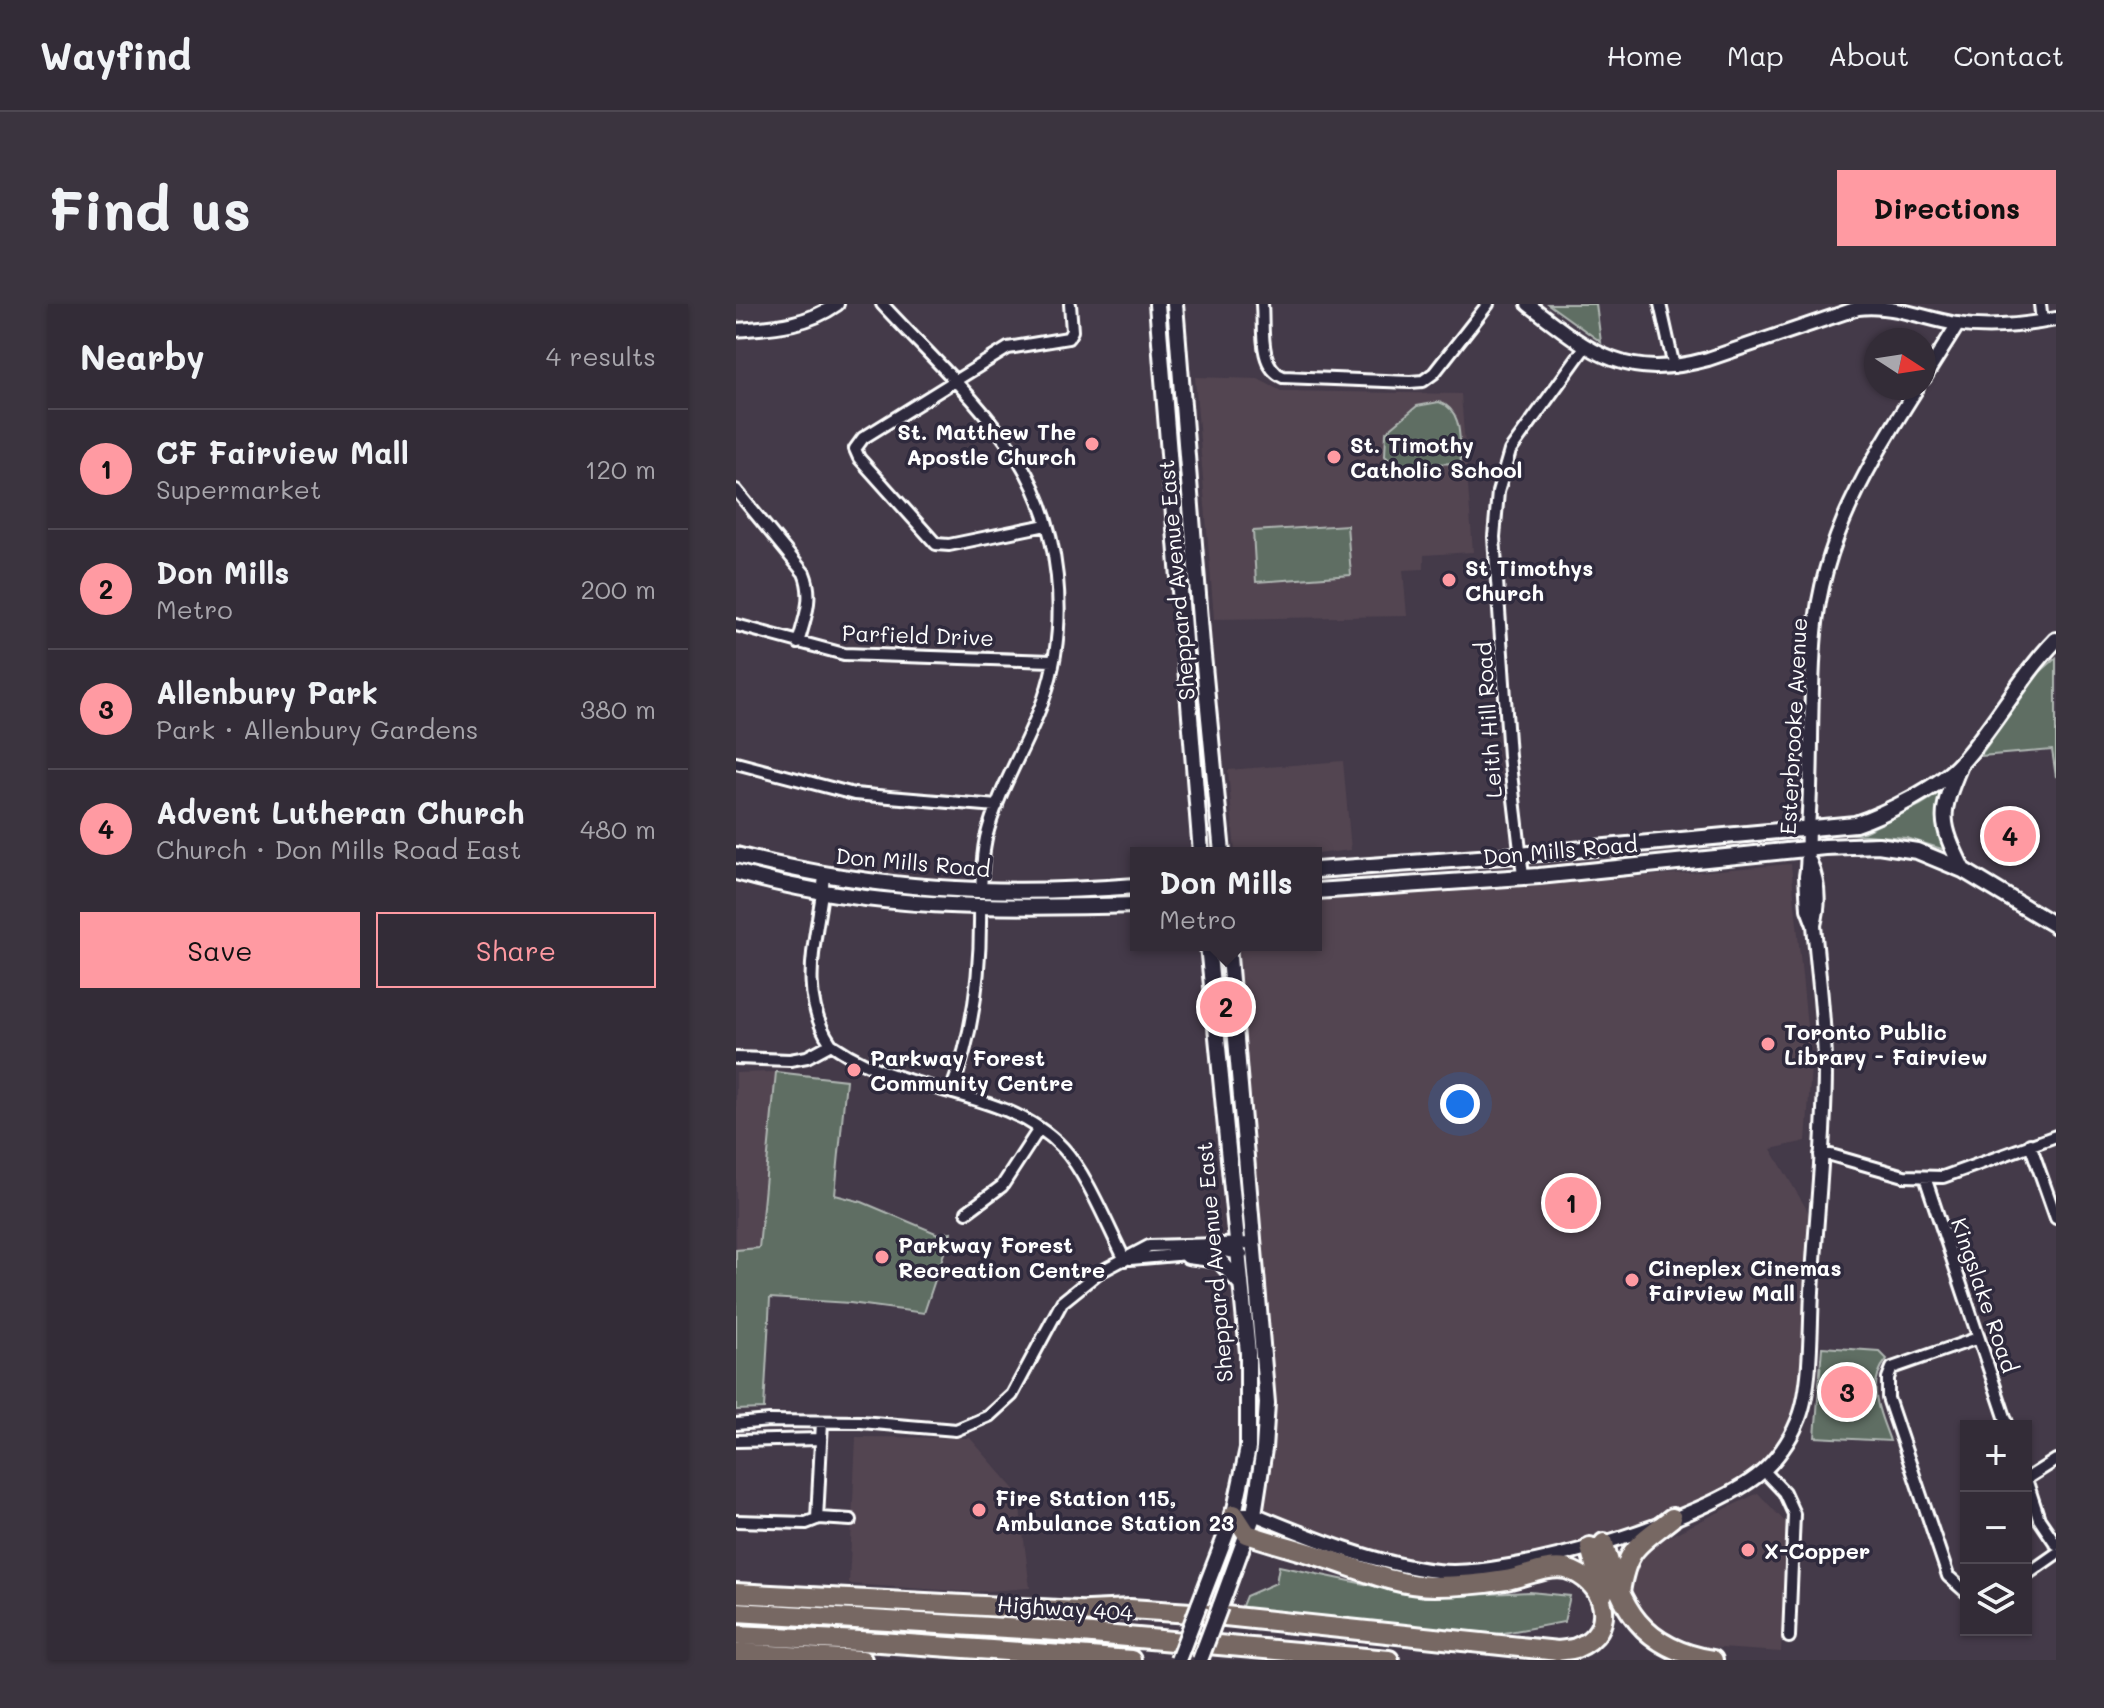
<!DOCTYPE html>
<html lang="en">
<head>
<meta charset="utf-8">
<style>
  :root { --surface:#332c37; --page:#3b343f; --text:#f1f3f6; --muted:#a9a7ad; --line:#4e4852; --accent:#ff9aa2 }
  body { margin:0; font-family:Mali,sans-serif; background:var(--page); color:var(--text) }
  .controls { position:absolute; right:24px; bottom:24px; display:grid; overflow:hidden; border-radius:0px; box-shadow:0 2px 6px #0004 }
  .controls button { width:72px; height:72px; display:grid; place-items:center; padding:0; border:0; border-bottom:2px solid var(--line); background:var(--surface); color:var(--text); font:40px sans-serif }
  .compass { position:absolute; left:1128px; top:24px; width:72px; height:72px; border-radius:50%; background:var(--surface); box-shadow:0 2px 6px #0004; rotate:102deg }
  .you { position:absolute; left:724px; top:800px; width:28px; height:28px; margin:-20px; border:6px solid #fff; border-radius:50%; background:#1a73e8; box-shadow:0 0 0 12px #1a73e833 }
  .badge { display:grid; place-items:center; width:52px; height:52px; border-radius:50%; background:var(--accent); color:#111; font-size:26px; font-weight:700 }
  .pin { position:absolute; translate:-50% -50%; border:4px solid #fff; box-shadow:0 2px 8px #0006 }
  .popup { position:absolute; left:394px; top:543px; width:192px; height:104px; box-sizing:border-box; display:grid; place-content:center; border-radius:0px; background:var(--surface); filter:drop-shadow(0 2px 6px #0005); font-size:26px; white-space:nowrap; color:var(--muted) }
  .popup b { font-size:30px; color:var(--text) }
  .popup::after { content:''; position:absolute; left:50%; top:100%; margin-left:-16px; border:16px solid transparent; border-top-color:var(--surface) }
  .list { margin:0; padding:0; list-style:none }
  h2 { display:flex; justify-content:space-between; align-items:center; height:104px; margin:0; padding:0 32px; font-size:34px }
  h2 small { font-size:26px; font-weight:400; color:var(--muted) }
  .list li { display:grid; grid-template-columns:52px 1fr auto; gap:24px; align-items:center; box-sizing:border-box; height:120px; padding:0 32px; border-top:2px solid var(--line) }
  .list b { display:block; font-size:30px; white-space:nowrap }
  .list p { margin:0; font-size:26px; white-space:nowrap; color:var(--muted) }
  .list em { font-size:26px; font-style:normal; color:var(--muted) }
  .actions { display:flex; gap:16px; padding:24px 32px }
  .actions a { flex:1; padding:18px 0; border:2px solid var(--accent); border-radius:0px; text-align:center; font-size:28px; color:var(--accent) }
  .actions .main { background:var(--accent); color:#111 }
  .icon { flex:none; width:44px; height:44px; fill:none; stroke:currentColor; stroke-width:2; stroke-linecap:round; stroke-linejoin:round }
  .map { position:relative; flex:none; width:1320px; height:1356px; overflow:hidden; border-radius:0px }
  header { display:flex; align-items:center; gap:48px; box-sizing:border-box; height:112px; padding:0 40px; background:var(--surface); border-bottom:2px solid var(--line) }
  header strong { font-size:38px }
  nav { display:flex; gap:44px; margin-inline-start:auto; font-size:28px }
  .intro { display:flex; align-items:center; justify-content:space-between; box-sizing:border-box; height:192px; padding:0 48px }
  h1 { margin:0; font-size:56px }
  .button { padding:20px 36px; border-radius:0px; background:var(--accent); color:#111; font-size:28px; font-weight:700 }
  main { display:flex; gap:48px; padding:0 48px }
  aside { flex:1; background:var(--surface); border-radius:0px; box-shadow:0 2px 6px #0004 }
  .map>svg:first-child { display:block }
</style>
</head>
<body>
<header>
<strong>Wayfind</strong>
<nav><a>Home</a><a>Map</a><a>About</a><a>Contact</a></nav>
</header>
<div class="intro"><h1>Find us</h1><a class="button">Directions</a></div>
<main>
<aside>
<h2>Nearby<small>4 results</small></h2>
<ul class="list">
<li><span class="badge">1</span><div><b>CF Fairview Mall</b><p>Supermarket</p></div><em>120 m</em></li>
<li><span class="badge">2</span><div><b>Don Mills</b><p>Metro</p></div><em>200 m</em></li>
<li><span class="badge">3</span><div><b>Allenbury Park</b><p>Park · Allenbury Gardens</p></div><em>380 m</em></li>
<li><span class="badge">4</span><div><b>Advent Lutheran Church</b><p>Church · Don Mills Road East</p></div><em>480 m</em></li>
</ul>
<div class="actions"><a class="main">Save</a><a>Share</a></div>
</aside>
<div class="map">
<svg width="1320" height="1356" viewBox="0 0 1320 1356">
  <rect width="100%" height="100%" fill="#443a49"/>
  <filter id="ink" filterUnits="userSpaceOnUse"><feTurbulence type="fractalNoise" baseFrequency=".0125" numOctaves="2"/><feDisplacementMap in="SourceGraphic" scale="16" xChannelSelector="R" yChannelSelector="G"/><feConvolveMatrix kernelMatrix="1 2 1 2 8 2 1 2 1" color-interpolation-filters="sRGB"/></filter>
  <g filter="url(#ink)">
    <path fill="#534551" d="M 459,73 L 522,75 L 545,87 L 725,90 L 737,248 L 688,251 L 688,265 L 667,266 L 671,312 L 478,315 Z
      M 607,457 L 615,546 L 580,550 L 499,549 L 492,466 Z
      M 1055,560 L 1075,763 L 1070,837 L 1035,845 L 1080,921 L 1068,1100 L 1028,1167 L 936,1214 L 752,1266 L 652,1259 L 518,1210 L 528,1145 L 492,641 L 580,641 L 580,587 L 790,573 L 803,581 Z
      M 40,768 L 23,944 L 0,946 L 0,769 Z
      M 120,1133 L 234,1134 L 282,1189 L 294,1284 L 236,1288 L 113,1280 Z
      M 1022,1189 L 1050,1219 L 1045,1348 L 969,1343 L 923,1326 L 894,1287 L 893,1265 L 899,1253 L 932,1233 Z"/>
    <path fill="#5f6e64" stroke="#afb6b2" stroke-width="2" d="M 812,0 L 860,0 L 865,38 Z
      M 703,98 C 728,106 723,138 725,159 L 660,161 L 649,152 L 650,128 L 681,102 Z
      M 611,221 L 615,271 L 520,278 L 517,227 Z
      M 1320,354 L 1320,473 L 1316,446 L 1244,452 L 1304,368 Z
      M 1210,485 C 1198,507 1197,523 1209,546 L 1171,534 L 1102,529 L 1128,528 L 1184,501 Z
      M 40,768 L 110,776 L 99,891 L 126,898 L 202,930 L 215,928 L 188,1009 L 114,999 L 34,994 L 28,1105 L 0,1106 L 0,946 L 23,944 Z
      M 1086,1043 L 1143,1047 L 1151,1055 C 1129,1082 1144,1108 1154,1137 L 1079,1133 Z
      M 543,1262 L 690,1293 L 794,1288 L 834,1292 L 828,1318 L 757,1331 L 504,1307 L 510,1292 L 540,1279 Z"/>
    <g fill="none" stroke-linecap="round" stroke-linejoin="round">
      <g stroke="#fff" stroke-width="16">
        <path id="minor" d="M 146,0 C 192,50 245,98 282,155 C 325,223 334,319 308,394 C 291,442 262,485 250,534 C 246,552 246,570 245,588
          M 526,0 C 528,23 522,63 547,73 L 674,78 L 687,77 L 698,69 L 752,0
          M 924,0 L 938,63
          M 1304,0 L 1306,18
          M 0,186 L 68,269 C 78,293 69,314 62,339
          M 310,221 L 213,241 L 200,240 L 123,154 L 119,145 L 127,134 L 272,44 L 332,34 L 336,27 L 334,0
          M 0,321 L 108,350 L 317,357
          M 0,459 L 118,490 L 261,502
          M 88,572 C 83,629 59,688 95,740
          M 787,572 L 773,452 L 758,233 L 762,188 L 774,147 L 849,43
          M 0,754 L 54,756 L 71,753 L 95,740 C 118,756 145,768 172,776 C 225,793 286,801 327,844 C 351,870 372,923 389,956
          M 215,787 C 238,729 245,666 244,604
          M 1294,840 L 1320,914
          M 1084,851 L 1095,851 L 1168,872 L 1207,873 L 1320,832
          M 1189,873 L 1272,1122
          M 231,908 L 266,882 L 303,825
          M 394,955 L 487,947 L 506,950
          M 0,1120 L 33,1117 L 125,1118 L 220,1126 L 253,1112 L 276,1091 L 326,998 L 362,969 L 413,942 L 517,939
          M 0,1137 L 85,1135
          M 1028,1167 L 1048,1188 L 1058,1210 L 1053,1333
          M 1290,1175 L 1303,1215 L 1320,1240
          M 1290,1175 L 1320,1156
          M 81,1215 L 86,1118
          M 0,1217 L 70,1219 L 83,1214 L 115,1216
          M 1290,1271 L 1320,1250
          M 1230,1288 L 1212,1272 L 1152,1094 L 1152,1074 L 1156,1064 L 1242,1034"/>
      </g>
      <g stroke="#fff" stroke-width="18">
        <path id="tertiary" d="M 792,0 C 854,48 889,78 972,55 L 1122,4 C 1157,0 1186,14 1220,20 C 1251,25 1290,21 1320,15
          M 0,26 C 37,23 70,22 101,0
          M 1188,74 L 1222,20
          M 1074,558 C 1083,579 1084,599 1078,621
          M 498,1210 L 518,1210 C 573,1233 642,1261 701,1267 C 772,1276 972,1215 1026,1168 C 1040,1156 1054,1136 1061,1119 C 1076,1088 1074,1024 1076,988 C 1080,914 1089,839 1089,765 C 1089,717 1082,669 1078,621 L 1072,605 L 1070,572 C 1073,556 1071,540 1072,524 C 1077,459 1073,394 1079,329 C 1086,236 1133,160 1181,84"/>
      </g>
      <g stroke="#fff" stroke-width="20">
        <path id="secondary" d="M 421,0 L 465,549
          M 439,0 L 466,341 L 486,549
          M 1224,461 C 1203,511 1203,517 1227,566
          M 0,551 C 135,586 262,593 400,582
          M 580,566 L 783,551 L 1119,520 C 1149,510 1204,483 1225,459 C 1260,420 1284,373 1320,336
          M 0,568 C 130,606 267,605 400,601
          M 580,587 L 803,572 L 1089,543 L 1142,541 L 1181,547 L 1227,566 L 1320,622
          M 452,952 L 483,956 L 504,979
          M 463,1301 L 498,1210 L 512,1144 L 512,1049 L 472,641
          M 484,1303 L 518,1210 L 528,1145 L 531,1099 L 492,641"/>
      </g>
      <g stroke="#fff" stroke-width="24">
        <path id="motorway" d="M 868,1239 C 883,1304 907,1345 977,1356
          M 854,1243 L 867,1290
          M 884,1288 C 891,1243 902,1241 936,1214
          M 0,1289 L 361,1308
          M 352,1307 L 394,1305 L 470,1310 L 822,1347 C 827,1346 834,1346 840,1344 C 884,1327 870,1276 830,1265 C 812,1261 788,1273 770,1276 C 746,1280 722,1282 698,1282 C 662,1282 626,1266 592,1255 C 565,1246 537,1239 511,1230 L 498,1210
          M 0,1308 L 322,1327 L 653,1356
          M 0,1331 L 144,1338 L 395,1356
          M 0,1349 L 126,1356"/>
      </g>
      <use href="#minor" stroke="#2f2a3d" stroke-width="10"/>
      <use href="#tertiary" stroke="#2f2a3d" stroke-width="12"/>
      <use href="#secondary" stroke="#2f2a3d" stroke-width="14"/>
      <use href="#motorway" stroke="#776864" stroke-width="18"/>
      <g stroke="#fff" stroke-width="20" stroke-linecap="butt">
        <path id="secondary-bridge" d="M 442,1356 L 463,1301
          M 464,1356 L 484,1303"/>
      </g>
      <use href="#secondary-bridge" stroke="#2f2a3d" stroke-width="14"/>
    </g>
  </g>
  <g fill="#ff9aa2" stroke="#2f2a3d" stroke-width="3">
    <circle cx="356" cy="140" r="8"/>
    <circle cx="598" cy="153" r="8"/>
    <circle cx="713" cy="276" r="8"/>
    <circle cx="1032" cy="740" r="8"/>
    <circle cx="118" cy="766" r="8"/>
    <circle cx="146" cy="953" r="8"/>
    <circle cx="896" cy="976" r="8"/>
    <circle cx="243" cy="1206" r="8"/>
    <circle cx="1012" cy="1246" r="8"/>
  </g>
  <g text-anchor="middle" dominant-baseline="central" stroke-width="7" stroke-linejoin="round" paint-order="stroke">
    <g font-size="22" font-weight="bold" fill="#fff" stroke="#2f2a3d" text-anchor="start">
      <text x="340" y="127" text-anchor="end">St. Matthew The<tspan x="340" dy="25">Apostle Church</tspan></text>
      <text x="614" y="140">St. Timothy<tspan x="614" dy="25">Catholic School</tspan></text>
      <text x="729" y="263">St Timothys<tspan x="729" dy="25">Church</tspan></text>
      <text x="1048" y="727">Toronto Public<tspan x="1048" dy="25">Library - Fairview</tspan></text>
      <text x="134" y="753">Parkway Forest<tspan x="134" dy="25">Community Centre</tspan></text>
      <text x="162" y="940">Parkway Forest<tspan x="162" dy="25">Recreation Centre</tspan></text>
      <text x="912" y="963">Cineplex Cinemas<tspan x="912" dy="25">Fairview Mall</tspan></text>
      <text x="259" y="1193">Fire Station 115,<tspan x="259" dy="25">Ambulance Station 23</tspan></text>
      <text x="1028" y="1246">X-Copper</text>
    </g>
    <g font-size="22" fill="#fff" stroke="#2f2a3d">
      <text transform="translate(440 276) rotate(-95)">Sheppard Avenue East</text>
      <text transform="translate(182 331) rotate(2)">Parfield Drive</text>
      <text transform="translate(752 416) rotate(-94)">Leith Hill Road</text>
      <text transform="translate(1057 422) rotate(-87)">Esterbrooke Avenue</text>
      <text transform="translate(824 546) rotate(-5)">Don Mills Road</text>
      <text transform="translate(177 558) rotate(5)">Don Mills Road</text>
      <text transform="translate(478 958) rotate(-95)">Sheppard Avenue East</text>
      <text transform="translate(1249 991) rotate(71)">Kingslake Road</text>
      <text transform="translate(329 1304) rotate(4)">Highway 404</text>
    </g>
  </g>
</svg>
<div class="controls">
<button>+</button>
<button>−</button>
<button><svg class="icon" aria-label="layers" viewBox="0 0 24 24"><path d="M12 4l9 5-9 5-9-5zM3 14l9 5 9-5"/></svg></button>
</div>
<svg class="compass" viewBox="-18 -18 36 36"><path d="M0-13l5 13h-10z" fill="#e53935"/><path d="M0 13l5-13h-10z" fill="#a9a7ad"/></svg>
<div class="you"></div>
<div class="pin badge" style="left:835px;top:899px">1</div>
<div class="pin badge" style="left:490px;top:703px">2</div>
<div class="popup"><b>Don Mills</b>Metro</div>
<div class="pin badge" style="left:1111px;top:1088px">3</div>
<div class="pin badge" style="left:1274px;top:532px">4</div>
</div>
</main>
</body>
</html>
